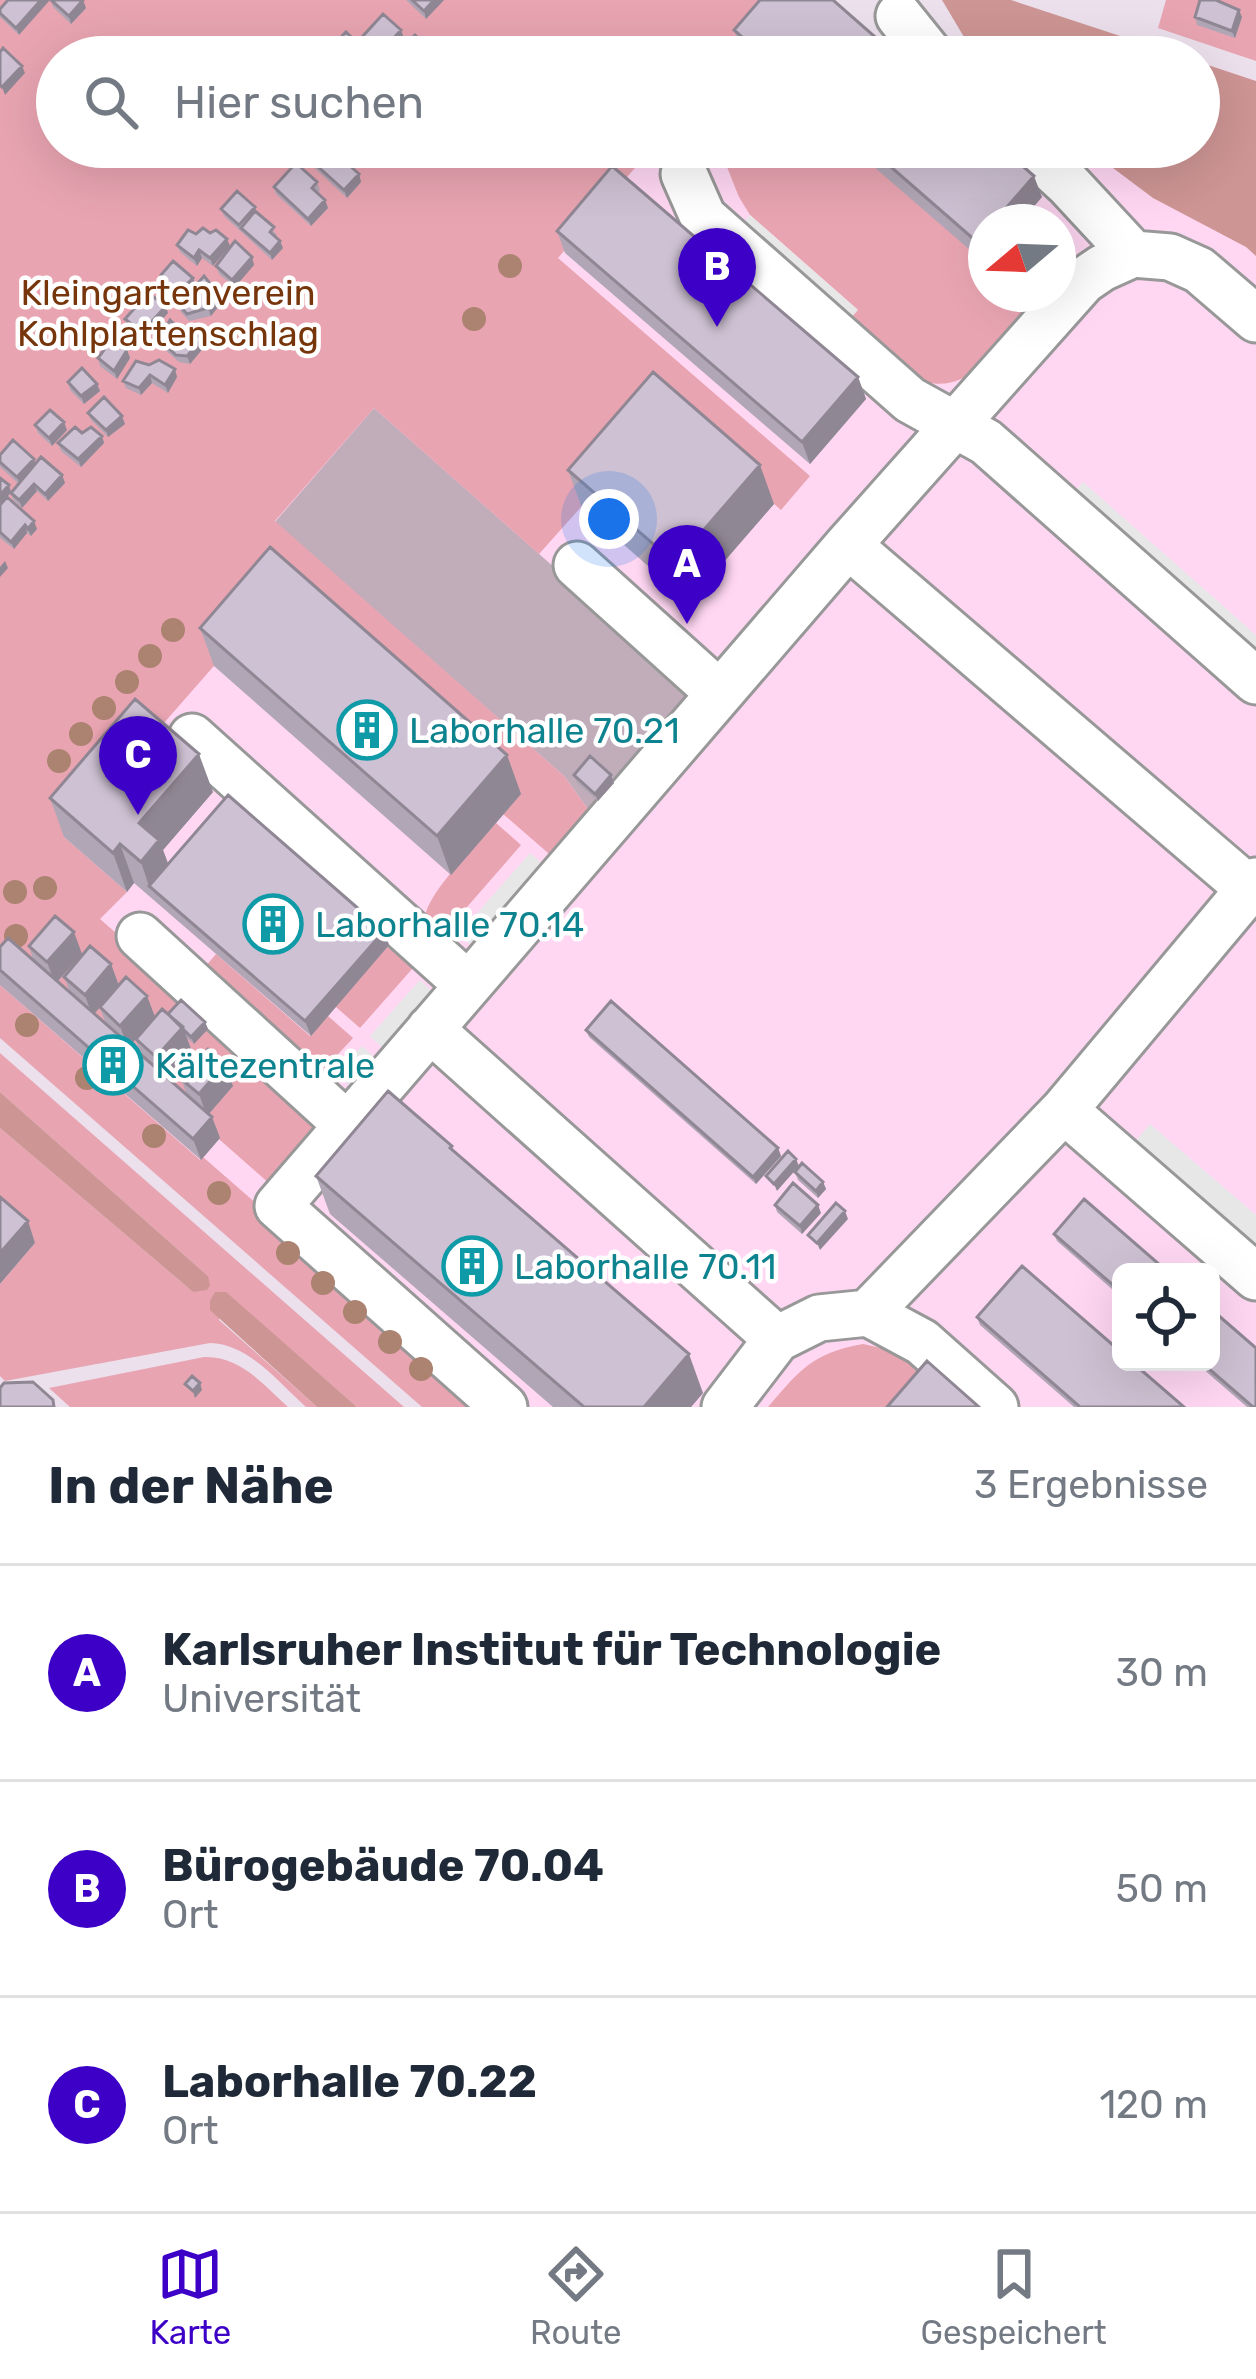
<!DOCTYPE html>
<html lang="de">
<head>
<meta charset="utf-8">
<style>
  :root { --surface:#fff; --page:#f2f2f3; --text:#1f2937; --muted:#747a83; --line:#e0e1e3; --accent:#3d00c6 }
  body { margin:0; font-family:Rubik,sans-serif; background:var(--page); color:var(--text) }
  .controls { position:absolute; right:36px; bottom:36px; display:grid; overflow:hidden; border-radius:18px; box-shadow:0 12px 48px #0002 }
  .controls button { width:108px; height:108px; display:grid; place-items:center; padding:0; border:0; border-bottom:3px solid var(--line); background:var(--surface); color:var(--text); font:60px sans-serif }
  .compass { position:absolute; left:968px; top:204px; width:108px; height:108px; border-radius:50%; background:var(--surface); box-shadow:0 12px 48px #0002; rotate:251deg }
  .you { position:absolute; left:609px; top:519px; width:42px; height:42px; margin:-30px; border:9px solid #fff; border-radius:50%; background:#1a73e8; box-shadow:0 0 0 18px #1a73e833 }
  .badge { display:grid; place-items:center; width:78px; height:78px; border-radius:50%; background:var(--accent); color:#fff; font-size:39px; font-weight:700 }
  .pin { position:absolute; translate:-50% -99px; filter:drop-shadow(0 3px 6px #0008) }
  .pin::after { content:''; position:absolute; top:63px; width:42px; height:36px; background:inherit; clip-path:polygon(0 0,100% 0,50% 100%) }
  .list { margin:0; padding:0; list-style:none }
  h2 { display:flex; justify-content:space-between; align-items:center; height:156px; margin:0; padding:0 48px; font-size:51px }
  h2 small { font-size:39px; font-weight:400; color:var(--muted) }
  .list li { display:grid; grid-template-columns:78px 1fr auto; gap:36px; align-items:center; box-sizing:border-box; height:216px; padding:0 48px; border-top:3px solid var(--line) }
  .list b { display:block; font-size:45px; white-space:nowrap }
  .list p { margin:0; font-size:39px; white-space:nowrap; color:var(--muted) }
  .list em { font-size:39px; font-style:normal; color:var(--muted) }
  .icon { flex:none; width:66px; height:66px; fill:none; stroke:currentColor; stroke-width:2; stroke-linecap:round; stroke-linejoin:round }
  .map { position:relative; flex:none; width:1256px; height:1407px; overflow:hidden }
  .search { position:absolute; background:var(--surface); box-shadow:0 12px 48px #0002; left:36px; right:36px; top:36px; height:132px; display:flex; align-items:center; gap:30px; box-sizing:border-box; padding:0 42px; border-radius:66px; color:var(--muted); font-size:45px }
  .sheet { height:804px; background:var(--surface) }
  nav { display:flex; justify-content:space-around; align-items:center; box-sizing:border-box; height:168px; border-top:3px solid var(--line); background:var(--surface); font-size:33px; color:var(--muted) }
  nav a { display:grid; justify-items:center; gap:6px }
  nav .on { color:var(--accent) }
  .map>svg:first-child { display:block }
</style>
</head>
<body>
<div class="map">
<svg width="1256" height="1407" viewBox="0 0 1256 1407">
  <rect width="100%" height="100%" fill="#ece0ed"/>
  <path fill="#ffd7f3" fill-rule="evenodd" d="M 1199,62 L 1256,81 L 1256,1407 L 448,1407 L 0,1017 L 0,759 L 536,147 L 1199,147 ZM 986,222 L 1058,222 L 1058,294 L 986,294 ZM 1121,1272 L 1211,1272 L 1211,1362 L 1121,1362 Z"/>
  <path fill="#c1acba" d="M 374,408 L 701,697 L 593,816 L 564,776 L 275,522 Z"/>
  <path fill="#e8a4b1" d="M 0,0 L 786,0 L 748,57 L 57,57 L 57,147 L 660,147 L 648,160 L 640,162 L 558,258 L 810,476 L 781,510 L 667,411 L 539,554 L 374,408 L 275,521 L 564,776 L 593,816 L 555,859 L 503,814 L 284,586 L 64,837 L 127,892 L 100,919 L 321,1113 L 323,1119 L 270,1184 L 0,946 Z
    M 1166,0 L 1256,0 L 1256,61 L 1158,28 Z
    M 719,147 L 852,147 L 986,262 L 986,294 L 1042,294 C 1014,329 968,409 913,376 C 890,362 869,338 849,320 L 857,309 L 750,215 L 739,197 Z
    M 496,823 L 521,845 L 440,938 L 425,918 C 427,893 477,844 496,823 Z
    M 361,921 L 420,960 L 360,1028 L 336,1007 Z
    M 216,954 L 310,1036 L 328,1016 L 353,1038 L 318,1076 L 200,973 Z
    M 0,985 L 200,1160 L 203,1157 L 418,1345 L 483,1407 L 422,1407 L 0,1038 Z
    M 0,1053 L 404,1407 L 357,1407 L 225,1292 L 219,1320 L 317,1407 L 306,1407 C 278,1382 249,1344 210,1343 L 5,1381 L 0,1376 L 0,1284 L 35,1243 L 0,1212 L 0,1128 L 193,1292 L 208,1276 L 0,1092 Z
    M 863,1344 C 888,1349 905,1355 924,1373 L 895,1407 L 768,1407 C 800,1370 812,1353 863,1344 Z
    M 204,1357 C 241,1356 262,1384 288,1407 L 70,1407 L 49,1388 Z"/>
  <path fill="#cd9594" d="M 942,0 L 1011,0 L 1184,57 L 986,57 L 964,37 Z
    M 1199,62 L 1256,81 L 1256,256 L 1246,247 L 1153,198 L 1085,147 L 1199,147 Z
    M 0,1092 L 208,1276 L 210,1285 L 207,1290 L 193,1292 L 0,1128 Z
    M 215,1292 L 226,1292 L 357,1407 L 317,1407 L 210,1310 L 210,1301 Z"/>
  <path fill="#e7e7e7" d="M 750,215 L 858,310 L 836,335 L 729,239 Z
    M 1083,482 L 1256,635 L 1256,681 L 1060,508 Z
    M 530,853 L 559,878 L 368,1102 L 337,1074 L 362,1046 L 379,1061 L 387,1052 L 370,1036 L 420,980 L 436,995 L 476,950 L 459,934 Z
    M 1150,1124 L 1256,1215 L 1256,1256 L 1130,1147 Z"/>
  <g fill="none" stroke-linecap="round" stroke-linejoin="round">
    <g stroke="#989898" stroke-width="51">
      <path id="minor" d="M 899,16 L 932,57
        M 1028,147 L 1068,184 L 1133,254
        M 684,174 L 703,217 L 910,400 L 986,442 L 1256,681
        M 848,545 L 1249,889
        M 577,565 L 719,693
        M 192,737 L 468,985
        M 140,936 L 347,1125
        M 430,1029 L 777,1339
        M 1064,1110 L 1256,1277
        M 868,1313 L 922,1342 L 995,1407
        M 504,1407 L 278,1206 L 848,545 L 1083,281 L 1102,268 L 1133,254 L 1170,257 L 1199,270 L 1256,319
        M 725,1407 L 777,1339 L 819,1318 L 868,1313 L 1064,1110 L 1256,881"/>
    </g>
    <use href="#minor" stroke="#fff" stroke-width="45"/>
  </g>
  <g fill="#ac8271">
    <circle cx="510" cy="266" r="12"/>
    <circle cx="474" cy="319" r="12"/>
    <circle cx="173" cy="630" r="12"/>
    <circle cx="150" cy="656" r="12"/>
    <circle cx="127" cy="682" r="12"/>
    <circle cx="104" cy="708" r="12"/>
    <circle cx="81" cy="734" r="12"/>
    <circle cx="59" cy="761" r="12"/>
    <circle cx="45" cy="888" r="12"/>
    <circle cx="15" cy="892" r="12"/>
    <circle cx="16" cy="936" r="12"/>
    <circle cx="27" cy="1025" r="12"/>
    <circle cx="87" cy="1078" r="12"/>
    <circle cx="154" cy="1136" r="12"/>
    <circle cx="219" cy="1193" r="12"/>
    <circle cx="288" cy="1253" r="12"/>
    <circle cx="323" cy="1283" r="12"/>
    <circle cx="355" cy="1312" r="12"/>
    <circle cx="390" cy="1342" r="12"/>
    <circle cx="421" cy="1369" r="12"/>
  </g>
  <path fill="#b1a6b5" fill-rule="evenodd" d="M 8,0 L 19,35 L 0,17 L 0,9 Z
    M 51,0 L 86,8 L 71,24 L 53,7 Z
    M 406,0 L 444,0 L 426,19 Z
    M 1195,17 L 1242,17 L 1235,38 L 1197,25 Z
    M 734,30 L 898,57 L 748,57 L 742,51 Z
    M 363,36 L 404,38 L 386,57 L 381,57 L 366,43 Z
    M 293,147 L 329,147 L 359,174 L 361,182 L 347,198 L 307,161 L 304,154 L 302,156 Z
    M 851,147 L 1001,147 L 1042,197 L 986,222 L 985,263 Z
    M 317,182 L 320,190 L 317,193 L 325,200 L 328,208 L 311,226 L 276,194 L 274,187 Z
    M 255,207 L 257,213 L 277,235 L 275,237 L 280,241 L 283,248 L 272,260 L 224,216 L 221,209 Z
    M 557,231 L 858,377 L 866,399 L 810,464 L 565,253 Z
    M 210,233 L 227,239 L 230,246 L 213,266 L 202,258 L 197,266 L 180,252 L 177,245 L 196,234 Z
    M 252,257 L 254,265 L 235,287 L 219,274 L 216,266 Z
    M 161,275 L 193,278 L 196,285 L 179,302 L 164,283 Z
    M 219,295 L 222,302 L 211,316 L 189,321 L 181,312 L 179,305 Z
    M 168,313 L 144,339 L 128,327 L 125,319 Z
    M 182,332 L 202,339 L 205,346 L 190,364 L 179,362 L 162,347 L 159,339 Z
    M 127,350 L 130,358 L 117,379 L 100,366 L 98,358 Z
    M 136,361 L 177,377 L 168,393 L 152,383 L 141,395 L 126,388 L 123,381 Z
    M 68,382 L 97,384 L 100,391 L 84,404 L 70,390 Z
    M 88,413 L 125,424 L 108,437 L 91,420 Z
    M 35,425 L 67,430 L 52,446 L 38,433 Z
    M 82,433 L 102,436 L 104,443 L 81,467 L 61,451 L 58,443 Z
    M 0,455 L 36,464 L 62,475 L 65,483 L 48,501 L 37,491 L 22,508 L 13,500 L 11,493 L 7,498 L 37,529 L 31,536 L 27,533 L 14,549 L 0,538 L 0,478 L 9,485 L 11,492 L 19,484 L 0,467 Z
    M 568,470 L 774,504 L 689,602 L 582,508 Z
    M 200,628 L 507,755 L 521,794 L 451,875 L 214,666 Z
    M 574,775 L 614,783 L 598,801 L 577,783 Z
    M 213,792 L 163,850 L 168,864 L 384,931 L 389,945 L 311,1036 L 134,883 L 127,892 L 64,837 L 50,798 Z
    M 29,946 L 82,954 L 57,982 L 70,992 L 64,977 L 111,964 L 119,986 L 147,996 L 155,1017 L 130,1045 L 141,1055 L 136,1039 L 168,1014 L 205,1022 L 208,1029 L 194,1044 L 187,1038 L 191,1049 L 166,1077 L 187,1095 L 181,1079 L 225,1064 L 233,1086 L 209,1114 L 212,1117 L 220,1138 L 201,1160 L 0,985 L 0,947 L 34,962 ZM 100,1008 L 106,1024 L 94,1014 Z
    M 586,1030 L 778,1148 L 781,1156 L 756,1184 L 589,1037 Z
    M 452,1146 L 454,1152 L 703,1393 L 691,1407 L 553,1407 L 330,1214 L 316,1176 Z
    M 795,1172 L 823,1182 L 826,1189 L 818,1198 L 798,1180 Z
    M 775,1205 L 821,1213 L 802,1234 L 777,1212 Z
    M 1054,1234 L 1121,1272 L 1121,1297 L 1057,1241 Z
    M 977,1317 L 1184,1407 L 1074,1407 L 980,1325 Z
    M 1195,1362 L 1211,1362 L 1256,1407 L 1247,1407 Z"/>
  <path fill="#908794" d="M 41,0 L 50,0 L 19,35 L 16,28 Z
    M 83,0 L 86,8 L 71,24 L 69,16 Z
    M 434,0 L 444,0 L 426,19 L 424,11 Z
    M 1239,10 L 1242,17 L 1235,38 L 1232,31 Z
    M 401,30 L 404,38 L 386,57 L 383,57 L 381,52 Z
    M 22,66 L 25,73 L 5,95 L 2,87 Z
    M 359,174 L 361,182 L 347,198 L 344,190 Z
    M 1034,176 L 1042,197 L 1021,222 L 994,222 Z
    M 325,200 L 328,208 L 311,226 L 308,219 Z
    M 986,231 L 986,262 L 985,263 L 977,242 Z
    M 227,239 L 230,246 L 213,266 L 210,258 Z
    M 280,241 L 283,248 L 272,260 L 270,253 Z
    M 199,250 L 202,258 L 197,266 L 194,258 Z
    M 252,257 L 254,265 L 235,287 L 232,280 Z
    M 193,278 L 196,285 L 179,302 L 177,294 Z
    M 219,295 L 222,302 L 211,316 L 208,308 Z
    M 166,306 L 168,313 L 144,339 L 142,332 Z
    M 202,339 L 205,346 L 190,364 L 187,356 Z
    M 127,350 L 130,358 L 117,379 L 114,371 Z
    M 175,369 L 177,377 L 168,393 L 165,385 Z
    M 150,375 L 152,383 L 141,395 L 139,388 Z
    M 858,377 L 866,399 L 810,464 L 802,442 Z
    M 97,384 L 100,391 L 84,404 L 81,396 Z
    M 122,416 L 125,424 L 108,437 L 106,430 Z
    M 64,422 L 67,430 L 52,446 L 49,438 Z
    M 102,436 L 104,443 L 81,467 L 78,459 Z
    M 34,459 L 36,466 L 20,485 L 17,477 Z
    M 760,465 L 774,504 L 689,602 L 675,563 Z
    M 62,475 L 65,483 L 48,501 L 45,494 Z
    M 34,484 L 37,491 L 22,508 L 19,500 Z
    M 9,485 L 11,492 L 0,506 L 0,495 Z
    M 34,521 L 37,529 L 31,536 L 28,529 Z
    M 25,525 L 27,533 L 14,549 L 11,542 Z
    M 5,561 L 8,568 L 0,577 L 0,567 Z
    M 199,754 L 213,792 L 163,850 L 174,879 L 149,886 L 141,862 L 139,823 Z
    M 507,755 L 521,794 L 451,875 L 437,836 Z
    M 611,775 L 614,783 L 598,801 L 595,794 Z
    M 120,844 L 134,883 L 127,892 L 113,853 Z
    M 384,931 L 389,945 L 311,1036 L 305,1021 Z
    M 74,932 L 82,954 L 55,984 L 47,962 Z
    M 111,964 L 119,986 L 92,1016 L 85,995 Z
    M 147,996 L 155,1017 L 128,1048 L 120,1026 Z
    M 205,1022 L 208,1029 L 194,1044 L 191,1037 Z
    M 183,1027 L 191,1049 L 164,1079 L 156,1057 Z
    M 225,1064 L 233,1086 L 207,1116 L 199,1094 Z
    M 212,1117 L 220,1138 L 201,1160 L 193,1139 Z
    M 778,1148 L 781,1156 L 756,1184 L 753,1177 Z
    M 796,1159 L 799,1166 L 777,1191 L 774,1184 Z
    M 823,1182 L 826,1189 L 818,1198 L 816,1191 Z
    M 818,1205 L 821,1213 L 802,1234 L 800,1226 Z
    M 845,1211 L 848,1219 L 820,1250 L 817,1243 Z
    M 28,1221 L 35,1243 L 0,1284 L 0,1253 Z
    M 689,1354 L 703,1393 L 691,1407 L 644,1407 Z
    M 200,1383 L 202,1390 L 195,1398 L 193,1391 Z"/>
  <path fill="#cec1d3" stroke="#908794" stroke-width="3" d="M 8,0 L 41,0 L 16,28 L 0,13 L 0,9 Z
    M 51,0 L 83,0 L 69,16 Z
    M 412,0 L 434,0 L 424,11 Z
    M 760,0 L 833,0 L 898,57 L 765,57 L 734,30 Z
    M 1200,0 L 1216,0 L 1239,10 L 1232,31 L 1195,17 Z
    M 383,14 L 401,30 L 381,52 L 363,36 Z
    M 346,32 L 372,57 L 334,57 L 328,51 Z
    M 415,35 L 436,54 L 433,57 L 401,57 L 397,53 Z
    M 3,48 L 22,66 L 2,87 L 0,85 L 0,52 Z
    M 310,147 L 329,147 L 359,174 L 344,190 L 304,154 Z
    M 868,147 L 1001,147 L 1034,176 L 994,222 L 986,222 L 986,231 L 977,242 Z
    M 296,163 L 317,182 L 312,188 L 325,200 L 308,219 L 274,187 Z
    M 612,166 L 858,377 L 802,442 L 557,231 Z
    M 237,191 L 255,207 L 239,225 L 221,209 Z
    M 255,211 L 274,227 L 270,232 L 280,241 L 270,253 L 241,228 Z
    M 203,228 L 210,233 L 216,230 L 227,239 L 210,258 L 199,250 L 194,258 L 177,245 L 188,230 L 196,234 Z
    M 235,241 L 252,257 L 232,280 L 216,266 Z
    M 173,261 L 193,278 L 177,294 L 161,275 Z
    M 204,276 L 219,295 L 208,308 L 187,314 L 179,305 Z
    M 148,293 L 166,306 L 142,332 L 125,319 Z
    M 170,320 L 182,332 L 190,329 L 202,339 L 187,356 L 176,355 L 159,339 Z
    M 112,339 L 127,350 L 114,371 L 98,358 Z
    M 159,360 L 175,369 L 165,385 L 150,375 L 139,388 L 123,381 L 136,361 L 149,365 Z
    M 82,368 L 97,384 L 81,396 L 68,382 Z
    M 653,372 L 760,465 L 675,563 L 568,470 Z
    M 104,397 L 122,416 L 106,430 L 88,413 Z
    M 50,410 L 64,422 L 49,438 L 35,425 Z
    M 75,427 L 82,433 L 91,427 L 102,436 L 78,459 L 58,443 Z
    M 13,440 L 34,459 L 17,477 L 0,462 L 0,455 Z
    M 41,457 L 62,475 L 45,494 L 34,484 L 19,500 L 11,493 Z
    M 0,478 L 9,485 L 0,495 Z
    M 7,497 L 34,521 L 28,529 L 25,525 L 11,542 L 0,532 L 0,505 Z
    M 270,547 L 507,755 L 437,836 L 200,628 Z
    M 135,699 L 199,754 L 139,823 L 159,840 L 141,862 L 120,844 L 113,853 L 50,798 Z
    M 590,756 L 611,775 L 595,794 L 574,775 Z
    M 228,795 L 384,931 L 305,1021 L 149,886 Z
    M 55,916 L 74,932 L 47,962 L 29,946 Z
    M 8,938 L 212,1117 L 193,1139 L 0,970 L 0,947 Z
    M 90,946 L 111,964 L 85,995 L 64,977 Z
    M 126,977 L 147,996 L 120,1026 L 100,1007 Z
    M 181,1000 L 205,1022 L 191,1037 L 168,1014 Z
    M 611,1001 L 778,1148 L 753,1177 L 586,1030 Z
    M 162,1009 L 183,1027 L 156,1057 L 136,1039 Z
    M 208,1049 L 225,1064 L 199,1094 L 181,1079 Z
    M 388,1091 L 452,1146 L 450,1148 L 689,1354 L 644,1407 L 584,1407 L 316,1176 Z
    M 788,1151 L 796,1159 L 774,1184 L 766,1176 Z
    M 802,1163 L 823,1182 L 816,1191 L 795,1172 Z
    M 793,1183 L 818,1205 L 800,1226 L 775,1205 Z
    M 0,1197 L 28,1221 L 0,1253 Z
    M 1084,1199 L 1168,1272 L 1121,1272 L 1121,1292 L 1054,1234 Z
    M 836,1203 L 845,1211 L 817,1243 L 808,1235 Z
    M 1022,1266 L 1121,1352 L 1121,1362 L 1132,1362 L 1184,1407 L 1080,1407 L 977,1317 Z
    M 1211,1309 L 1256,1348 L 1256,1407 L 1253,1407 L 1201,1362 L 1211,1362 Z
    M 927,1361 L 979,1407 L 887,1407 Z
    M 192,1376 L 200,1383 L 193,1391 L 185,1384 Z
    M 33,1382 L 53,1400 L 54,1407 L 0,1407 L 0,1388 L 4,1383 Z"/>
  <defs>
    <g id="building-ring" transform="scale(3)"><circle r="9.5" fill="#fff" stroke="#0f9aa8" stroke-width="1.5"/><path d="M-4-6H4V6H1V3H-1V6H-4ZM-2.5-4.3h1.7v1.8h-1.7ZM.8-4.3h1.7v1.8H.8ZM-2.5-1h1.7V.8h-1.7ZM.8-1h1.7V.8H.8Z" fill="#0f9aa8"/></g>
  </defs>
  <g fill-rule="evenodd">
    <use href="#building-ring" x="367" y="730"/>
    <use href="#building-ring" x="273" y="924"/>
    <use href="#building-ring" x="113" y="1065"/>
    <use href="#building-ring" x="472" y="1266"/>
  </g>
  <g text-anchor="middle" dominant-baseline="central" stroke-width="9" stroke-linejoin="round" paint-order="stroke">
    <g font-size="36" fill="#77350b" stroke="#fff">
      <text x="168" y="292">Kleingartenverein<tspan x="168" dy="41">Kohlplattenschlag</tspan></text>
    </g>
    <g font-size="36" fill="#0d838f" stroke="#fff" text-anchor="start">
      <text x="409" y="730">Laborhalle 70.21</text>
      <text x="315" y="924">Laborhalle 70.14</text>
      <text x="155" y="1065">Kältezentrale</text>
      <text x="514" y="1266">Laborhalle 70.11</text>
    </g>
  </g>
</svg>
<div class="controls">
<button><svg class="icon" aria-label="locate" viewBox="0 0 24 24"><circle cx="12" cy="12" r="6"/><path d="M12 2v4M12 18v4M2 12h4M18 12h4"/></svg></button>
</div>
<svg class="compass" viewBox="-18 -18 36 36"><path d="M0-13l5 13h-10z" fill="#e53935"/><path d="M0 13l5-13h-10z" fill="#747a83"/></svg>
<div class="you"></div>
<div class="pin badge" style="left:687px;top:624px">A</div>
<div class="pin badge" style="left:717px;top:327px">B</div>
<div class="pin badge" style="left:138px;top:815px">C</div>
<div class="search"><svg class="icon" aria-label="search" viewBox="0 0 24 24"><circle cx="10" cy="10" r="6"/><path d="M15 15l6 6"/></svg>Hier suchen</div>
</div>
<section class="sheet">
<h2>In der Nähe<small>3 Ergebnisse</small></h2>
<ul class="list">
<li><span class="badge">A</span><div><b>Karlsruher Institut für Technologie</b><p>Universität</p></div><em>30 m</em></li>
<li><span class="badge">B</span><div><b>Bürogebäude 70.04</b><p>Ort</p></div><em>50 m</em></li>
<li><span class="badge">C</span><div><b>Laborhalle 70.22</b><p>Ort</p></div><em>120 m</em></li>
</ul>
</section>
<nav>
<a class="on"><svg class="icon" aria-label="map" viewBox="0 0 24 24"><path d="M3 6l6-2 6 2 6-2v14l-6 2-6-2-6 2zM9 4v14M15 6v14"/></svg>Karte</a>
<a><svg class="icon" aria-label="directions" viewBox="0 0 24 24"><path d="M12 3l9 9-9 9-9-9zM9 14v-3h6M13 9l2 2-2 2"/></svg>Route</a>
<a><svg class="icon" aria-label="saved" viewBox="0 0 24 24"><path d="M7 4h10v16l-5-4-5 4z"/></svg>Gespeichert</a>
</nav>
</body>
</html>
